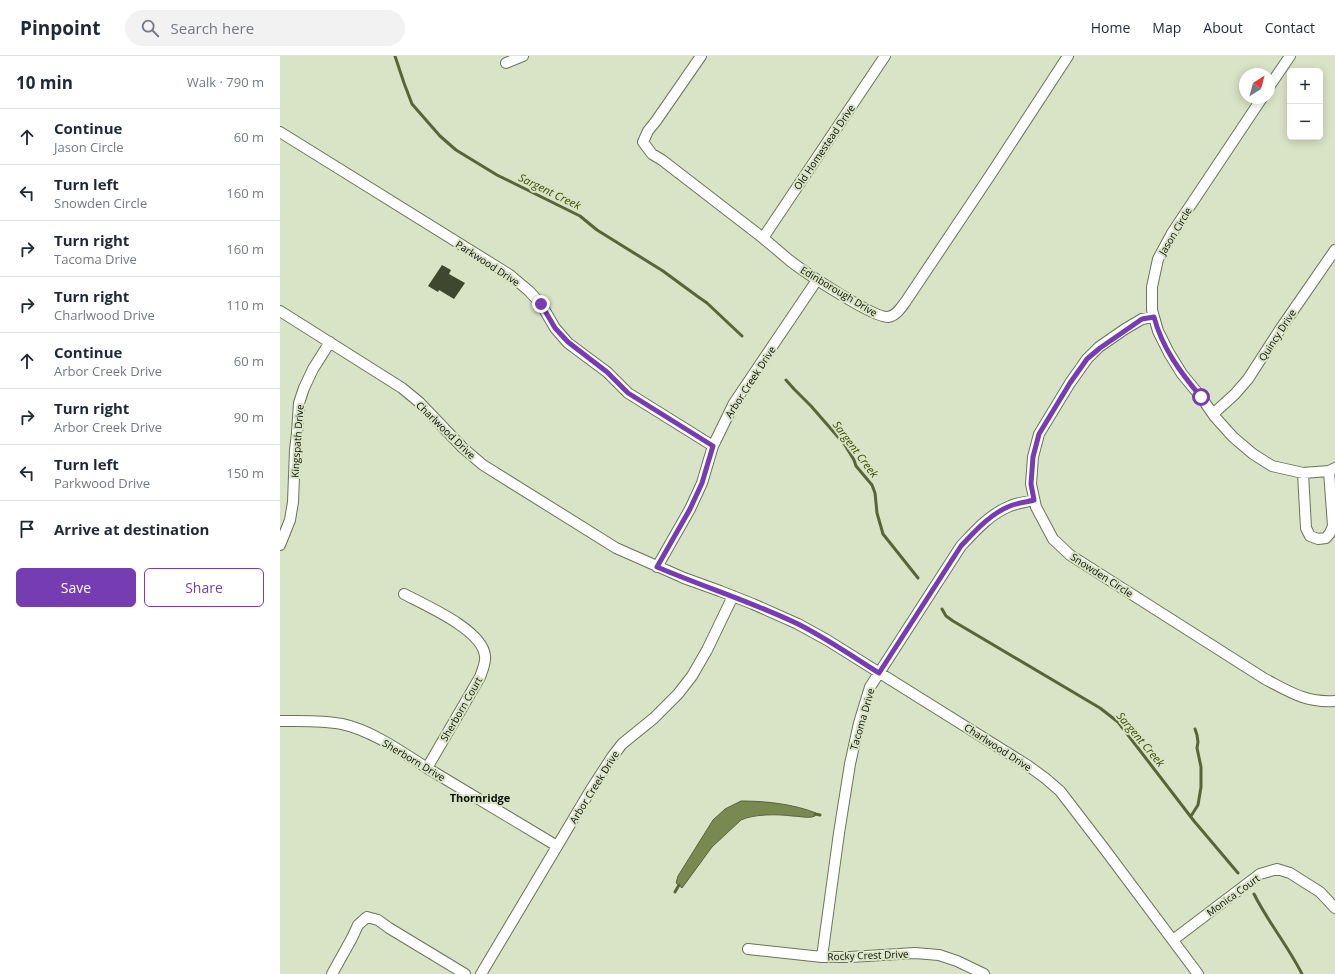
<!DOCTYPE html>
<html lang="en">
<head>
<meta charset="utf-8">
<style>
  :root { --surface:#fff; --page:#f2f2f3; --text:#1f2937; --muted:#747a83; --line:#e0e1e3; --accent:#763db3 }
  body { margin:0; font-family:"Open Sans",sans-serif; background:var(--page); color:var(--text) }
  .controls { position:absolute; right:12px; top:12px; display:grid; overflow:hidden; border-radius:6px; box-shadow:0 2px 10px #0003 }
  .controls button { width:36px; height:36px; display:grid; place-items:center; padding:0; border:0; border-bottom:1px solid var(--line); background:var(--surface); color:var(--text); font:20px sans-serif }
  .compass { position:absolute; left:959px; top:12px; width:36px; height:36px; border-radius:50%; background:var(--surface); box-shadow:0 2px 10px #0003; rotate:36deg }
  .stop { position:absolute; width:12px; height:12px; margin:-9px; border:3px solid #763db3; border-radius:50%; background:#fff }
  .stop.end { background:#763db3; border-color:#fff; box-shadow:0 1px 4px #0008 }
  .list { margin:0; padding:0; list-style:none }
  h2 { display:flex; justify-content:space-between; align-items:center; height:52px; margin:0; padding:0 16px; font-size:17px }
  h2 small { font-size:13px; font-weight:400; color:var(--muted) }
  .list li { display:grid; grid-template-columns:26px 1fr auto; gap:12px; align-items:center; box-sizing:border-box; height:56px; padding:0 16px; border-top:1px solid var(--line) }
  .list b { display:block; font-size:15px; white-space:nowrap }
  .list p { margin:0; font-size:13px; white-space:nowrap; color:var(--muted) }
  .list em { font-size:13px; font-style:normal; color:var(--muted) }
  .actions { display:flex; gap:8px; padding:12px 16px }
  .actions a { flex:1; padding:9px 0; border:1px solid var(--accent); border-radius:6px; text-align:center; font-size:14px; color:var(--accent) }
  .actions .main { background:var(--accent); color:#fff }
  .icon { flex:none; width:22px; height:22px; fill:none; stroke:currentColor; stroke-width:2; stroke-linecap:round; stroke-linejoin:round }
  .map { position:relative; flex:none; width:1055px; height:918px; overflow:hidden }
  header { display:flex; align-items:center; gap:24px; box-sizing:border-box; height:56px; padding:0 20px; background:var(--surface); border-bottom:1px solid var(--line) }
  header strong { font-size:19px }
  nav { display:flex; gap:22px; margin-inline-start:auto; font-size:14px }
  .search { width:280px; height:36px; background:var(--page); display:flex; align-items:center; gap:10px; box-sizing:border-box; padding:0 14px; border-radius:22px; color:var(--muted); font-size:15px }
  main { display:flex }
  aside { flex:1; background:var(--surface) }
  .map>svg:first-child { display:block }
</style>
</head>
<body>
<header>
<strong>Pinpoint</strong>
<div class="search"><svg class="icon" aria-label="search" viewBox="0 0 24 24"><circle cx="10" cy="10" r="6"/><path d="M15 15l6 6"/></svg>Search here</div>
<nav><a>Home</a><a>Map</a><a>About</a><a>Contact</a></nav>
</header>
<main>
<aside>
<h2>10 min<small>Walk · 790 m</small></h2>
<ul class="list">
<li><svg class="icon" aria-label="ahead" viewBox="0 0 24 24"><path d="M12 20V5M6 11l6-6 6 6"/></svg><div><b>Continue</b><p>Jason Circle</p></div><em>60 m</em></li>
<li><svg class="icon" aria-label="left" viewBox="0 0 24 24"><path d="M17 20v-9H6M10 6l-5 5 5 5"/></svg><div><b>Turn left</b><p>Snowden Circle</p></div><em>160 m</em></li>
<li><svg class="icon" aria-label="right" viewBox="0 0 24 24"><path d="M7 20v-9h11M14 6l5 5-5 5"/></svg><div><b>Turn right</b><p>Tacoma Drive</p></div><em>160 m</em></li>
<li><svg class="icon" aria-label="right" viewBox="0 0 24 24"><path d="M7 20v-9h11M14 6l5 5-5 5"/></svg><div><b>Turn right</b><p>Charlwood Drive</p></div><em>110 m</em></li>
<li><svg class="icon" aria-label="ahead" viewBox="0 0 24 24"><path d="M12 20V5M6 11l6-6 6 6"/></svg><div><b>Continue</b><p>Arbor Creek Drive</p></div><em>60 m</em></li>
<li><svg class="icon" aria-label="right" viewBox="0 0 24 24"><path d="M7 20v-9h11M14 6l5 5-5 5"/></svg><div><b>Turn right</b><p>Arbor Creek Drive</p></div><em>90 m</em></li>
<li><svg class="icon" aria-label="left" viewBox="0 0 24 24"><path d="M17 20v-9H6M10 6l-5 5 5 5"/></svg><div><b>Turn left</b><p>Parkwood Drive</p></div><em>150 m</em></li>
<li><svg class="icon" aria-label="arrive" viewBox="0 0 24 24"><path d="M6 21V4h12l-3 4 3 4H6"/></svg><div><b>Arrive at destination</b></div></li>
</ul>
<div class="actions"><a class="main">Save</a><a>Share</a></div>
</aside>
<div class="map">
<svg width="1055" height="918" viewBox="0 0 1055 918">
  <rect width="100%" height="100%" fill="#d9e3c5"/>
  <path fill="#798a51" stroke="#58653a" d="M 461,745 C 486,745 513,748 536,757 L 535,760 L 532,761 C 525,762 519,760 512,760 C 498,758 473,758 461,764 L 432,791 L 402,832 L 396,827 L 398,820 L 433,764 L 445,753 Z"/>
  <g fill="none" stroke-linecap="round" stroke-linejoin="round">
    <path stroke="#58653a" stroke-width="3" d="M 115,0 L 124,27 L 132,48 L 160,80 L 176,94 L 217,119 L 300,160 L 317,174 L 383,215 L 417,240 L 427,247 L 462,280
      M 506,324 L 514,333 L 531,350 L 565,389 L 574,404 L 576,410 L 592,429 L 595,437 L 597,457 L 603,478 L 638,522
      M 662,553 L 666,560 L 673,565 L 820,652 L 838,666 L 914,765 L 958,817
      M 535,758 L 540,759
      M 911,760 L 918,749 L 921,731 L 921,711 L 917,692 L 918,686 L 917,679 L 915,673
      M 395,836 L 399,829
      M 974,838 C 988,866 1008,890 1022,918"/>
  </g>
  <path fill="#3f472e" d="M 162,209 L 171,214 L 169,218 L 185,227 L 174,243 L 159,234 L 158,236 L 148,230 Z"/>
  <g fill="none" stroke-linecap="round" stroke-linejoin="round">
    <g stroke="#6b7459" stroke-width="12">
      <path id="street" d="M 421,0 L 376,65 L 368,75 L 363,86 L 372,98 L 382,104 C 413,128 443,151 474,175 C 486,184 497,194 509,204 C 523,215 593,262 608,261 C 616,260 621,252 626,245 L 711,118 L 788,0
        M 226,7 L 243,0
        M 989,31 L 1010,0
        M 982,42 L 892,177 L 878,203 L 872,231 L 872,254 L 878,275 L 889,297 L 902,318 L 921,341 L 935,361 L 953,381 L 973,398 L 992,410 L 1023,417 L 1049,415 L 1055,412
        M 0,76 L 230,219 L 249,235 L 261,248 L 275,272 L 288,287 L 327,316 L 348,337 L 433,390
        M 483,182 L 605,0
        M 0,255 L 122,332 L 139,346 L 183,392 L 203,409 L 336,492 L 404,522 L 440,535 L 473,548 L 518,568 L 547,584 L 747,709 L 765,722 L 780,735 L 823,791 L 918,918
        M 874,261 L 862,263 L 845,273 L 819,291 L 807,303 L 790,327 L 759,378 L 753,401 L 751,428 L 756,451 L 773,483 L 790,499 L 985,623 C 1010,636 1026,647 1055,645
        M 933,358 L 955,338 L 968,323 L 1001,272 L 1055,194
        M 1023,417 L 1026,472 L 1030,480 L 1038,483 L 1046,482 L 1050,477 L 1053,470 L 1049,415
        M 0,489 L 10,464 L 13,446 L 15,394 L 17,377 L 19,347 L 24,332 L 33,313 L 50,286
        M 377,511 L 410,453 L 422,427 L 433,390 L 454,347 L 537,224
        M 124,538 C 145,549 203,574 205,600 C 206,607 202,615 200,621 L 147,712
        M 0,665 C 20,665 42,664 62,668 C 91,674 122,696 147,712 L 277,790
        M 893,884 L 980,818 L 997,813 L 1010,817 L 1040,836 L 1055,852
        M 468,893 L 542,901 L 570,901 L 635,897 L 659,899 L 677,905 L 704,918
        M 542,901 L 559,777 L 570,708 L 579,667 L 590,631 L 681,490 C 695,475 710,458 730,450 C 737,447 746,446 754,444
        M 52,918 L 72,882 L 78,869 L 87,861 L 98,864 L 109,872 L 185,918
        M 201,918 L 310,735 L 332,701 L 342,688 L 374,662 L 398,638 L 412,620 L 427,594 L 453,540"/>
    </g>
    <use href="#street" stroke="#fff" stroke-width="10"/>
  </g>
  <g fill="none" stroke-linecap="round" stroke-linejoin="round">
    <path stroke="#763db3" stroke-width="5" d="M 261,248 L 275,272 L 288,286 L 327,316 L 348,337 L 433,390 L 422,427 L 410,453 L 377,511 C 424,531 472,546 518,568 C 546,582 572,600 599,617 L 681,490 C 695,475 710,458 730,450 C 737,447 747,446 754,444 L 751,428 L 753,401 L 759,378 L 790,327 L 807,303 L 820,292 L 862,263 L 874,261 C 882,292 901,317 921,341"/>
  </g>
  <g text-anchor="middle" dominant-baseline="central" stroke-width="4" stroke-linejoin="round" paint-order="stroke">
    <g font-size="10" fill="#0c0f05" stroke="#d9e3c5">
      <text transform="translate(544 91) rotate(-56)">Old Homestead Drive</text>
      <text transform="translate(895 175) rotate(-59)">Jason Circle</text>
      <text transform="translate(208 207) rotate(33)">Parkwood Drive</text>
      <text transform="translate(559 235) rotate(31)">Edinborough Drive</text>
      <text transform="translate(997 279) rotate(-57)">Quincy Drive</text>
      <text transform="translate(470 326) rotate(-57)">Arbor Creek Drive</text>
      <text transform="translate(166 374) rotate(44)">Charlwood Drive</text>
      <text transform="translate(17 385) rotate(-86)">Kingspath Drive</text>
      <text transform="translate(822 519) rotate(33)">Snowden Circle</text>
      <text transform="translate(181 653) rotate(-60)">Sherborn Court</text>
      <text transform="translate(582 663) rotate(-74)">Tacoma Drive</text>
      <text transform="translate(718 691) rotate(33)">Charlwood Drive</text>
      <text transform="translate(134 704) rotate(31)">Sherborn Drive</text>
      <text transform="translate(314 731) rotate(-58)">Arbor Creek Drive</text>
      <text transform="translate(953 839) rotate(-36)">Monica Court</text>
      <text transform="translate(588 899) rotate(-2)">Rocky Crest Drive</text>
    </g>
    <g font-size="11" font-style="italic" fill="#384802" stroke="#d9e3c5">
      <text transform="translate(270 135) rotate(26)">Sargent Creek</text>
      <text transform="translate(576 393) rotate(53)">Sargent Creek</text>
      <text transform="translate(861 683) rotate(50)">Sargent Creek</text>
    </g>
    <g font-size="11" font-weight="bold" fill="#0c0f05" stroke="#d9e3c5">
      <text x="200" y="741">Thornridge</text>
    </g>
  </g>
</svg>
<div class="controls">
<button>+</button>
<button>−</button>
</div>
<svg class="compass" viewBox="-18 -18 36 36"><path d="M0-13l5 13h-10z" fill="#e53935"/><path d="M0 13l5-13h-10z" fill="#747a83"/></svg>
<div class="stop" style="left:921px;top:341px"></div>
<div class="stop end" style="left:261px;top:248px"></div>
</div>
</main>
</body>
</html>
